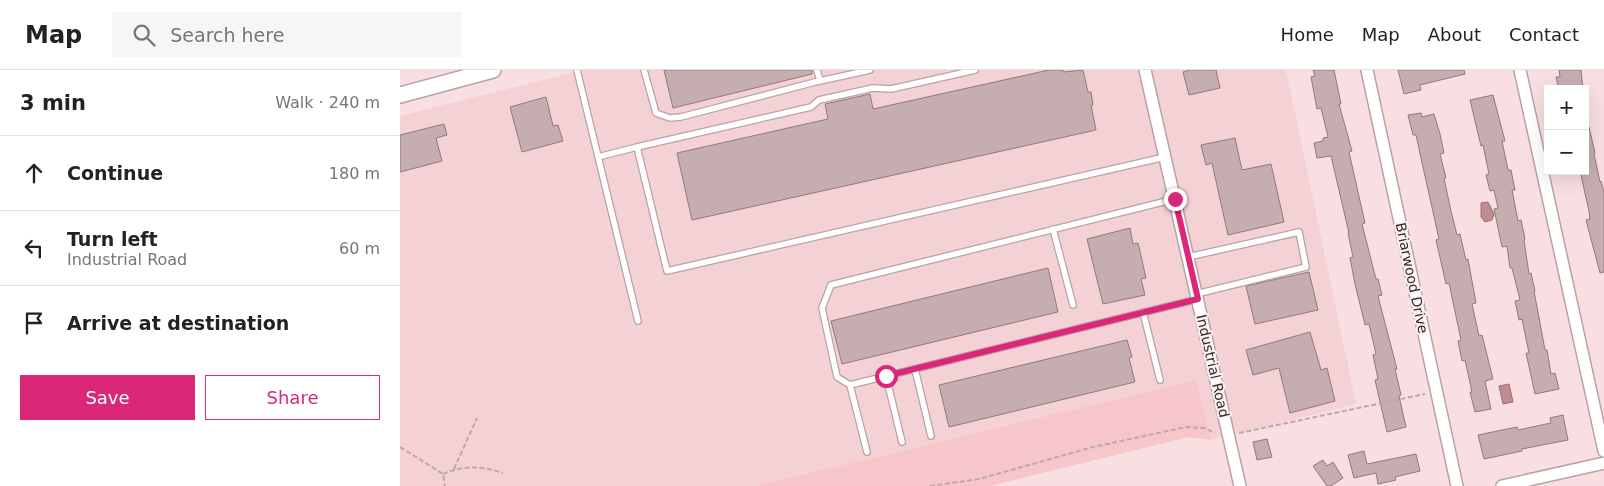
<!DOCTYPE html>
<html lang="en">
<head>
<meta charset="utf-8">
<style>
  :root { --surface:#fff; --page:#f6f6f6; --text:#222; --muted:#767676; --line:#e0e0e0; --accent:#db2777 }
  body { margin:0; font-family:"DejaVu Sans",sans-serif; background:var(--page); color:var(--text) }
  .controls { position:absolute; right:15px; top:15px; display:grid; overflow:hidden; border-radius:0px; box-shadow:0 5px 20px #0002 }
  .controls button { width:45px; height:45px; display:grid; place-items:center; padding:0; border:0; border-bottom:1px solid var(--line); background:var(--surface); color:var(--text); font:25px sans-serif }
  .stop { position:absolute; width:15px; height:15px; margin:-11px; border:4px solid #db2777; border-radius:50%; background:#fff }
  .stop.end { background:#db2777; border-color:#fff; box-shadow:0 1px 5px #0008 }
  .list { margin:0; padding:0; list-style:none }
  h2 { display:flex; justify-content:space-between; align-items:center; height:65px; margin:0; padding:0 20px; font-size:21px }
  h2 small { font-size:16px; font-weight:400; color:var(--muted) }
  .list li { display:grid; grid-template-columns:32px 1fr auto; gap:15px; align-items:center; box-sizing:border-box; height:75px; padding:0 20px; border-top:1px solid var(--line) }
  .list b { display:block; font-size:19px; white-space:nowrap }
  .list p { margin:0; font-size:16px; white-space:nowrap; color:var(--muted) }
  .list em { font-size:16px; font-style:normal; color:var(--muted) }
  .actions { display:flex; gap:10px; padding:15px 20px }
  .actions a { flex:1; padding:11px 0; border:1px solid var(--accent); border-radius:0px; text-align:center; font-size:18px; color:var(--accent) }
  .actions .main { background:var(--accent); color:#fff }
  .icon { flex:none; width:28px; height:28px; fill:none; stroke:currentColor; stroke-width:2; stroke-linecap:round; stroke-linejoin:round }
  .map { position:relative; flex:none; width:1204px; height:416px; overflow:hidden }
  header { display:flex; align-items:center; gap:30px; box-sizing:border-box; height:70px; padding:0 25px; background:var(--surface); border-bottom:1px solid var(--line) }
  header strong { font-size:24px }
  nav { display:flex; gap:28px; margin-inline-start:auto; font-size:18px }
  .search { width:350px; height:45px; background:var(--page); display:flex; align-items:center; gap:12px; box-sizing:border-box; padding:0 18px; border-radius:0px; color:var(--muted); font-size:19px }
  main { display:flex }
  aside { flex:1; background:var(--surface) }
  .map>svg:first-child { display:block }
</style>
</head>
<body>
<header>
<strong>Map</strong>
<div class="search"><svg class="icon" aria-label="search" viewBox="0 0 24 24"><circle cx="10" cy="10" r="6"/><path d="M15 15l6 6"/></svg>Search here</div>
<nav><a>Home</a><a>Map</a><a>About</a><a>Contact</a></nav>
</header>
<main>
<aside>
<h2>3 min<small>Walk · 240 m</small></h2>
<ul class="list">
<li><svg class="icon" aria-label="ahead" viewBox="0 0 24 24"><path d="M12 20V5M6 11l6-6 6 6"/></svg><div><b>Continue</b></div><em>180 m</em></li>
<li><svg class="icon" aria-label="left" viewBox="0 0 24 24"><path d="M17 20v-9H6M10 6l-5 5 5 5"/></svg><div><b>Turn left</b><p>Industrial Road</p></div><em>60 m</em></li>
<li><svg class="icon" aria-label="arrive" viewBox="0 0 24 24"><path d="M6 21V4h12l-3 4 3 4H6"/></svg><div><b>Arrive at destination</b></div></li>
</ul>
<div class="actions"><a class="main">Save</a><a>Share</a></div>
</aside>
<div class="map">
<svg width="1204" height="416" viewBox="0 0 1204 416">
  <rect width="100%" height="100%" fill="#f9dfe1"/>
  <path fill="#f3d1d4" d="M 183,0 L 886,0 L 956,334 L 811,370 L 796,310 L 356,416 L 0,416 L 0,46 Z"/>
  <path fill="#f7c6ca" d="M 796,310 L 811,370 L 789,367 L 590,416 L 356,416 Z"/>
  <path fill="#c28b91" stroke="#986e73" d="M 1088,132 L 1094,144 L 1092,150 L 1085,152 L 1081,147 L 1081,133 Z
    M 1109,314 L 1113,332 L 1103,334 L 1099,316 Z"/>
  <path fill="#c6aeb0" stroke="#917a7c" d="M 264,0 L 412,0 L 412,4 L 273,38 Z
    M 649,0 L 663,0 L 663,2 L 683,0 L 688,22 L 691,22 L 693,35 L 691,35 L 696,60 L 292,150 L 277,83 L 428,49 L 425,34 L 470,24 L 473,39 Z
    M 790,0 L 816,0 L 820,18 L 789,25 L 783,2 Z
    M 913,0 L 934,0 L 941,34 L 939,34 L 952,81 L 949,82 L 965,153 L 962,154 L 976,209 L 978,209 L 982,225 L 978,226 L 997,299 L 995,299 L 1001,325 L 999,326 L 1006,357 L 987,362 L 975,310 L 978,309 L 973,285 L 976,284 L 969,254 L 965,255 L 955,214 L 950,188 L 953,187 L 948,163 L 949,163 L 931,86 L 917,88 L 914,73 L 923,71 L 923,68 L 928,67 L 921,38 L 917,39 L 911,7 L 915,6 Z
    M 998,0 L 1064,0 L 1065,4 L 1020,15 L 1021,20 L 1004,24 Z
    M 1159,0 L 1181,0 L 1183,19 L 1159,19 L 1156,7 L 1160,7 Z
    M 1093,25 L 1105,71 L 1102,71 L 1108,100 L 1111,100 L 1115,120 L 1112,120 L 1118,151 L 1121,150 L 1125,169 L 1124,170 L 1129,204 L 1131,203 L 1135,221 L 1134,221 L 1145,280 L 1147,280 L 1151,304 L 1155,303 L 1159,319 L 1135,324 L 1126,283 L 1129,283 L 1122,249 L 1119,250 L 1115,231 L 1120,230 L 1112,198 L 1110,198 L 1107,176 L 1102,177 L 1094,139 L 1098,138 L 1094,120 L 1090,121 L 1086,105 L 1089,104 L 1083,75 L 1081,76 L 1070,30 Z
    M 146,27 L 153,56 L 158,55 L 163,71 L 122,82 L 110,37 Z
    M 1021,43 L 1022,47 L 1034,44 L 1040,64 L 1044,83 L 1040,84 L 1046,108 L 1044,108 L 1051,141 L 1057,165 L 1060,164 L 1066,190 L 1068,189 L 1076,233 L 1072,234 L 1079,266 L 1082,265 L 1093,309 L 1085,311 L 1091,339 L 1075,342 L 1070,322 L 1072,322 L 1065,290 L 1062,291 L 1058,271 L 1061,270 L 1049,213 L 1046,214 L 1036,170 L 1039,169 L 1021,88 L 1016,65 L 1013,65 L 1008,45 Z
    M 44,54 L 47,65 L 36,68 L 42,91 L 0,102 L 0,65 Z
    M 1189,57 L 1195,83 L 1194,84 L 1200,112 L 1201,111 L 1204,123 L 1204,202 L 1200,203 L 1186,150 L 1190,149 L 1189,141 L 1180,101 L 1185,101 L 1185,58 Z
    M 835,68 L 842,100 L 871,94 L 884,152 L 828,165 L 812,93 L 806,95 L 801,75 Z
    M 730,158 L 733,174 L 738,173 L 746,208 L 741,209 L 745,225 L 703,234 L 687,169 Z
    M 648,198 L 658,242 L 442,294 L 431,251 Z
    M 909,202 L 918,240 L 855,254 L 846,216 Z
    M 910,262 L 921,300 L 927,298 L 935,331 L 890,343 L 879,298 L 853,305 L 846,280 Z
    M 727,270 L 732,287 L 729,288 L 735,312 L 549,357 L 539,315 Z
    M 1163,345 L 1168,370 L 1122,379 L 1122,381 L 1084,389 L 1078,365 L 1117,357 L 1118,360 L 1151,353 L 1150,348 Z
    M 867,369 L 872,387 L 857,390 L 853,372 Z
    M 964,381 L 967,394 L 1016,384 L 1020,401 L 995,407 L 996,410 L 978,414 L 976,403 L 954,408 L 948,385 Z
    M 923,390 L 927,396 L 933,392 L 943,408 L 931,416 L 927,416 L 913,396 Z"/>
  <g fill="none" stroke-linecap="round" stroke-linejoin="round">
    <g stroke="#baa2a4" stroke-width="8">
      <path id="lane" d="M 177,0 L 238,251
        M 244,0 L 256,43 L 270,48 L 281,47 L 415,12 L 470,0
        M 417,0 L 420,11
        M 575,0 L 491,19 L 473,18 L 419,30 L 411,37 L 237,77 L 267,201 L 765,87
        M 198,87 L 237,77
        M 653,159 L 673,235
        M 788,187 L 899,162 L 906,197 L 796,224
        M 743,242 L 760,310
        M 515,299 L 531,366
        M 486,306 L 502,372
        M 450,315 L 437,307 L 422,238 L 431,215 L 775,129
        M 467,382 L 450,315 L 798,229"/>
    </g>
    <g stroke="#baa2a4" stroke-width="14">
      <path id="street" d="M 745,0 L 840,416
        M 967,0 L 1057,416
        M 1120,0 L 1204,381
        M 1102,416 L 1204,393"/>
    </g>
    <g stroke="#baa2a4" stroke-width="18">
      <path id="secondary" d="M 0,25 L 93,0"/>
    </g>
    <path stroke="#bda8aa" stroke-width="2" stroke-dasharray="5 2.5" stroke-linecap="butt" d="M 839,363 L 1025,324
      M 0,377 L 43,404 L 45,416
      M 54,399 L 77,348
      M 43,404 C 64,395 82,396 103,403
      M 530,416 L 579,409 L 693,377 L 786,357 L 804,358 L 815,363"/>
    <use href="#lane" stroke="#fff" stroke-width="5.5"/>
    <use href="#street" stroke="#fff" stroke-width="11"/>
    <use href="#secondary" stroke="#fff" stroke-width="15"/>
  </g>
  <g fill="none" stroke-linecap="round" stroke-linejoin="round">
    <path stroke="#db2777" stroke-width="6" d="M 486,306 L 798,229 L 775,129"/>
  </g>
  <g text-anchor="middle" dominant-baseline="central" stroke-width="4" stroke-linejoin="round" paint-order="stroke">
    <g font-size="14" fill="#352b2c" stroke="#fbf1f2">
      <text transform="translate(1012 208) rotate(78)">Briarwood Drive</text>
      <text transform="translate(813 296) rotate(77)">Industrial Road</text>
    </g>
  </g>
</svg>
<div class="controls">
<button>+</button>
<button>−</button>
</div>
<div class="stop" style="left:486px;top:306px"></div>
<div class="stop end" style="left:775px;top:129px"></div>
</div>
</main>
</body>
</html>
